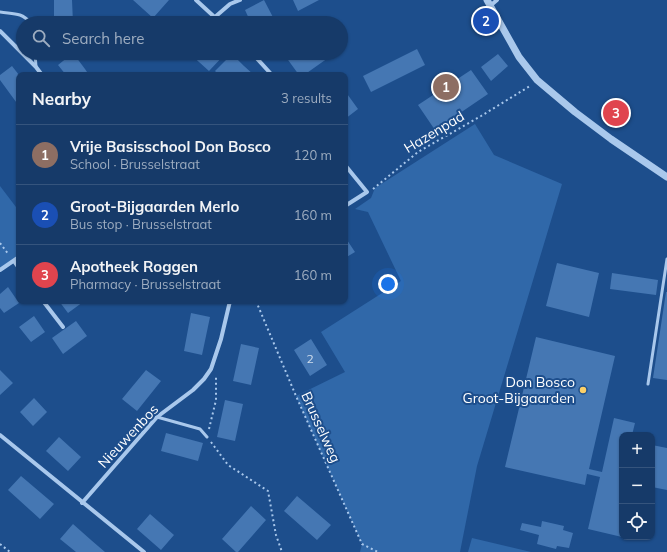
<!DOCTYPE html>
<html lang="en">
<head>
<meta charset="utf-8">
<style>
  :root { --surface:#163a69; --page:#234571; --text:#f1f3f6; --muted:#9eadc0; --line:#35547d; --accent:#fcd068 }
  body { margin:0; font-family:Mulish,sans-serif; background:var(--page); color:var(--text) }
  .controls { position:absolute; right:12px; bottom:12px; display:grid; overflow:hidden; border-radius:8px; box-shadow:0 1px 3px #0004 }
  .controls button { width:36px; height:36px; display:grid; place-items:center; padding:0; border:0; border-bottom:1px solid var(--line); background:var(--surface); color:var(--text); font:20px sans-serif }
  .you { position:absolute; left:388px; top:284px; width:14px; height:14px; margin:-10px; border:3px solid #fff; border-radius:50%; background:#1a73e8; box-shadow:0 0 0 6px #1a73e833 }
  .badge { display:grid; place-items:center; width:26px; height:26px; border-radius:50%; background:var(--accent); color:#fff; font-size:13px; font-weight:700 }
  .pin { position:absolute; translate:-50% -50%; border:2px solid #fff; box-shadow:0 1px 4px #0006 }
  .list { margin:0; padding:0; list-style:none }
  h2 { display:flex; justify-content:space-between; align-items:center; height:52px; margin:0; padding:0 16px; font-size:17px }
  h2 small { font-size:13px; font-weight:400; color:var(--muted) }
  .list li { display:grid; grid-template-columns:26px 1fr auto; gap:12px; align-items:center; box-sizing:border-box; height:60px; padding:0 16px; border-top:1px solid var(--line) }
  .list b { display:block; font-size:15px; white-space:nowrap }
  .list p { margin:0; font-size:13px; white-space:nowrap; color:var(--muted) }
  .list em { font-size:13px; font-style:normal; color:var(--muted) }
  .icon { flex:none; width:22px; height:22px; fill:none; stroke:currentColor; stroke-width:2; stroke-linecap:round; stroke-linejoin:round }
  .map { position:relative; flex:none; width:667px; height:552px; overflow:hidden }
  .search { position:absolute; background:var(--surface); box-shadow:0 1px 3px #0004; left:16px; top:16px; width:332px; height:44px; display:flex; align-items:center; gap:10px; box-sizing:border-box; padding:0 14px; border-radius:22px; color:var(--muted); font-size:15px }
  .panel { position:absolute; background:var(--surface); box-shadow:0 1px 3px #0004; left:16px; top:72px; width:332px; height:232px; border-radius:8px }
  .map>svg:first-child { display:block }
</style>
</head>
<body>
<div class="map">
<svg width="667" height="552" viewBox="0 0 667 552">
  <rect width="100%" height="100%" fill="#1d4e8c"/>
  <path fill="#3068a9" d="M 475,124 L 494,155 L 562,184 L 477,466 L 460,552 L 360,552 L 362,544 L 296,396 L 345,372 L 321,332 L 401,281 L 368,212 L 355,209 L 371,198 L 375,188 Z
    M 0,186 L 19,211 L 19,257 L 0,270 Z
    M 472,538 L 531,552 L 468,552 Z"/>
  <path fill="#4577b3" d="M 54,0 L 72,0 L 73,23 L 54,23 Z
    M 133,0 L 169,0 L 153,18 Z
    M 264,0 L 276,23 L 251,23 L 245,10 Z
    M 293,0 L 319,0 L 298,11 Z
    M 191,16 L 199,23 L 185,23 Z
    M 417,49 L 425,65 L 371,92 L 363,76 Z
    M 73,53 L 85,69 L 89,75 L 66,75 L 58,65 Z
    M 189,53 L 226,53 L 209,71 Z
    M 283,53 L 324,53 L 328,58 L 304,75 L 299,75 Z
    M 232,54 L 244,66 L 254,75 L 219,75 L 215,71 Z
    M 498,54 L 508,66 L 491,81 L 481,67 Z
    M 12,66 L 19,75 L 19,106 L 0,80 L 0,75 Z
    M 471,70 L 488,94 L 435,130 L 418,105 Z
    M 345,91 L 358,109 L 345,119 Z
    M 345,237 L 355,252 L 345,258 Z
    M 557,263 L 599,273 L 589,317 L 546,306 Z
    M 612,273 L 658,280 L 656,295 L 610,289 Z
    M 8,287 L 19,303 L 4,313 L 0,308 L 0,294 Z
    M 666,292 L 667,292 L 667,380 L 653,378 Z
    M 59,301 L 82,301 L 83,302 L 68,313 Z
    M 191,313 L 210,317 L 202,355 L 184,351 Z
    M 34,316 L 45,332 L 31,342 L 19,327 Z
    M 76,321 L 87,336 L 63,354 L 52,338 Z
    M 536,337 L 615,356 L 589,469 L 602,472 L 614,418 L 635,423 L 632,435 L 622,435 L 622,537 L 588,529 L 600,477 L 587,474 L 585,485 L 505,467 Z
    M 311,339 L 327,365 L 310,376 L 294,350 Z
    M 241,344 L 259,348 L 251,385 L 233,381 Z
    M 0,370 L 13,383 L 0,395 Z
    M 146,370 L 161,381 L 137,411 L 122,399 Z
    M 34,398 L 47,412 L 33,426 L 20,412 Z
    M 225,400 L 243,404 L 235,441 L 217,437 Z
    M 166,433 L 203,443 L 198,461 L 161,451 Z
    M 59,437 L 81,457 L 68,471 L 46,451 Z
    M 652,445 L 667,448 L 667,490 L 652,487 Z
    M 21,476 L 54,504 L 40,519 L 8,490 Z
    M 297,496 L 331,525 L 317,540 L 284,511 Z
    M 251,506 L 266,520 L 238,552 L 236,552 L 222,539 Z
    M 150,514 L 174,535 L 161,550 L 137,529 Z
    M 542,521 L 564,526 L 563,530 L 573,533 L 569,548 L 557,546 L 556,549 L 537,544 L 539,535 L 520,530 L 522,523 L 541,527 Z
    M 73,524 L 91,540 L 105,552 L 76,552 L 60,539 Z"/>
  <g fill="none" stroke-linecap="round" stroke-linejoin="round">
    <path stroke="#a9c8ec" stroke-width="2" stroke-dasharray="2 3" stroke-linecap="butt" d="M 373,189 L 418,152 L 481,116 L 530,86
      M 0,243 L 9,255
      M 256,301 L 296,396 L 362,544 L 378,552
      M 209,429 L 216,400 L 216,376
      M 211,442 L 228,465 L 268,491 L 276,535 L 282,552
      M 0,544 L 10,552"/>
    <path stroke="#a9c8ec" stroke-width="3" d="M 0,12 C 14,14 21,12 31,23
      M 35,53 L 36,67
      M 648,384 L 667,259
      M 157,417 L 200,429 L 207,437"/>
    <path stroke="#a9c8ec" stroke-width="4" d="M 196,0 L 221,23
      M 490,6 L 497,0
      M 215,17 L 230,4 L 240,0
      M 0,31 L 36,67 L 42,75
      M 252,53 L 272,75
      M 345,165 L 367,192 L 345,206
      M 14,261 L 19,268
      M 0,270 L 19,257
      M 43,301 L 63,327
      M 0,435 L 144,552
      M 82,503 L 157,417 L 193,390 L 204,379 L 211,369 L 221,339 L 230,301"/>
    <path stroke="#a9c8ec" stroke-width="7" d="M 487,0 L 519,57 L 537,80 L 575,112 L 611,139 L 667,177"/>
  </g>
  <circle fill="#fcd068" stroke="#1d4e8c" stroke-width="1.5" cx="583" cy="390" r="4"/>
  <g text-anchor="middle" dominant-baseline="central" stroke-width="4" stroke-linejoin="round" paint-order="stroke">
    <g font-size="12" fill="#d0ddec">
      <text x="310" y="358">2</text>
    </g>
    <g font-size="14" fill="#fff" stroke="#1d4e8c">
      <text transform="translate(434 132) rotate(-31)">Hazenpad</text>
      <text transform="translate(321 427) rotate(66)">Brusselweg</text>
      <text transform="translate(128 436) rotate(-47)">Nieuwenbos</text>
    </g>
    <g font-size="14" fill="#fff" stroke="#1d4e8c" text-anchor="end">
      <text x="575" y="382">Don Bosco<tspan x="575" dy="16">Groot-Bijgaarden</tspan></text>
    </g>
  </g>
</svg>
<div class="controls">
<button>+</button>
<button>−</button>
<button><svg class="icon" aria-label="locate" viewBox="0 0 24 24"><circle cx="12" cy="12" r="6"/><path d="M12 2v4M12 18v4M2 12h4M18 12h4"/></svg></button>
</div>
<div class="you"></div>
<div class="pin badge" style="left:446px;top:87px;background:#8d6e63">1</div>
<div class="pin badge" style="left:486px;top:21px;background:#1a4fb4">2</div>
<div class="pin badge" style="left:616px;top:113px;background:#e0444e">3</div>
<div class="search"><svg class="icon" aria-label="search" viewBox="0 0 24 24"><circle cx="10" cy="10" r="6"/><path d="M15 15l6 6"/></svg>Search here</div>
<section class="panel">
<h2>Nearby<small>3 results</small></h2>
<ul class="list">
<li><span class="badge" style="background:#8d6e63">1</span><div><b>Vrije Basisschool Don Bosco</b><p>School · Brusselstraat</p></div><em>120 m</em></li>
<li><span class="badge" style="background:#1a4fb4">2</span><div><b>Groot-Bijgaarden Merlo</b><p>Bus stop · Brusselstraat</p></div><em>160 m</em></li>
<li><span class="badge" style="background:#e0444e">3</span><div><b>Apotheek Roggen</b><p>Pharmacy · Brusselstraat</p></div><em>160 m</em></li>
</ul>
</section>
</div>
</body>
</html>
